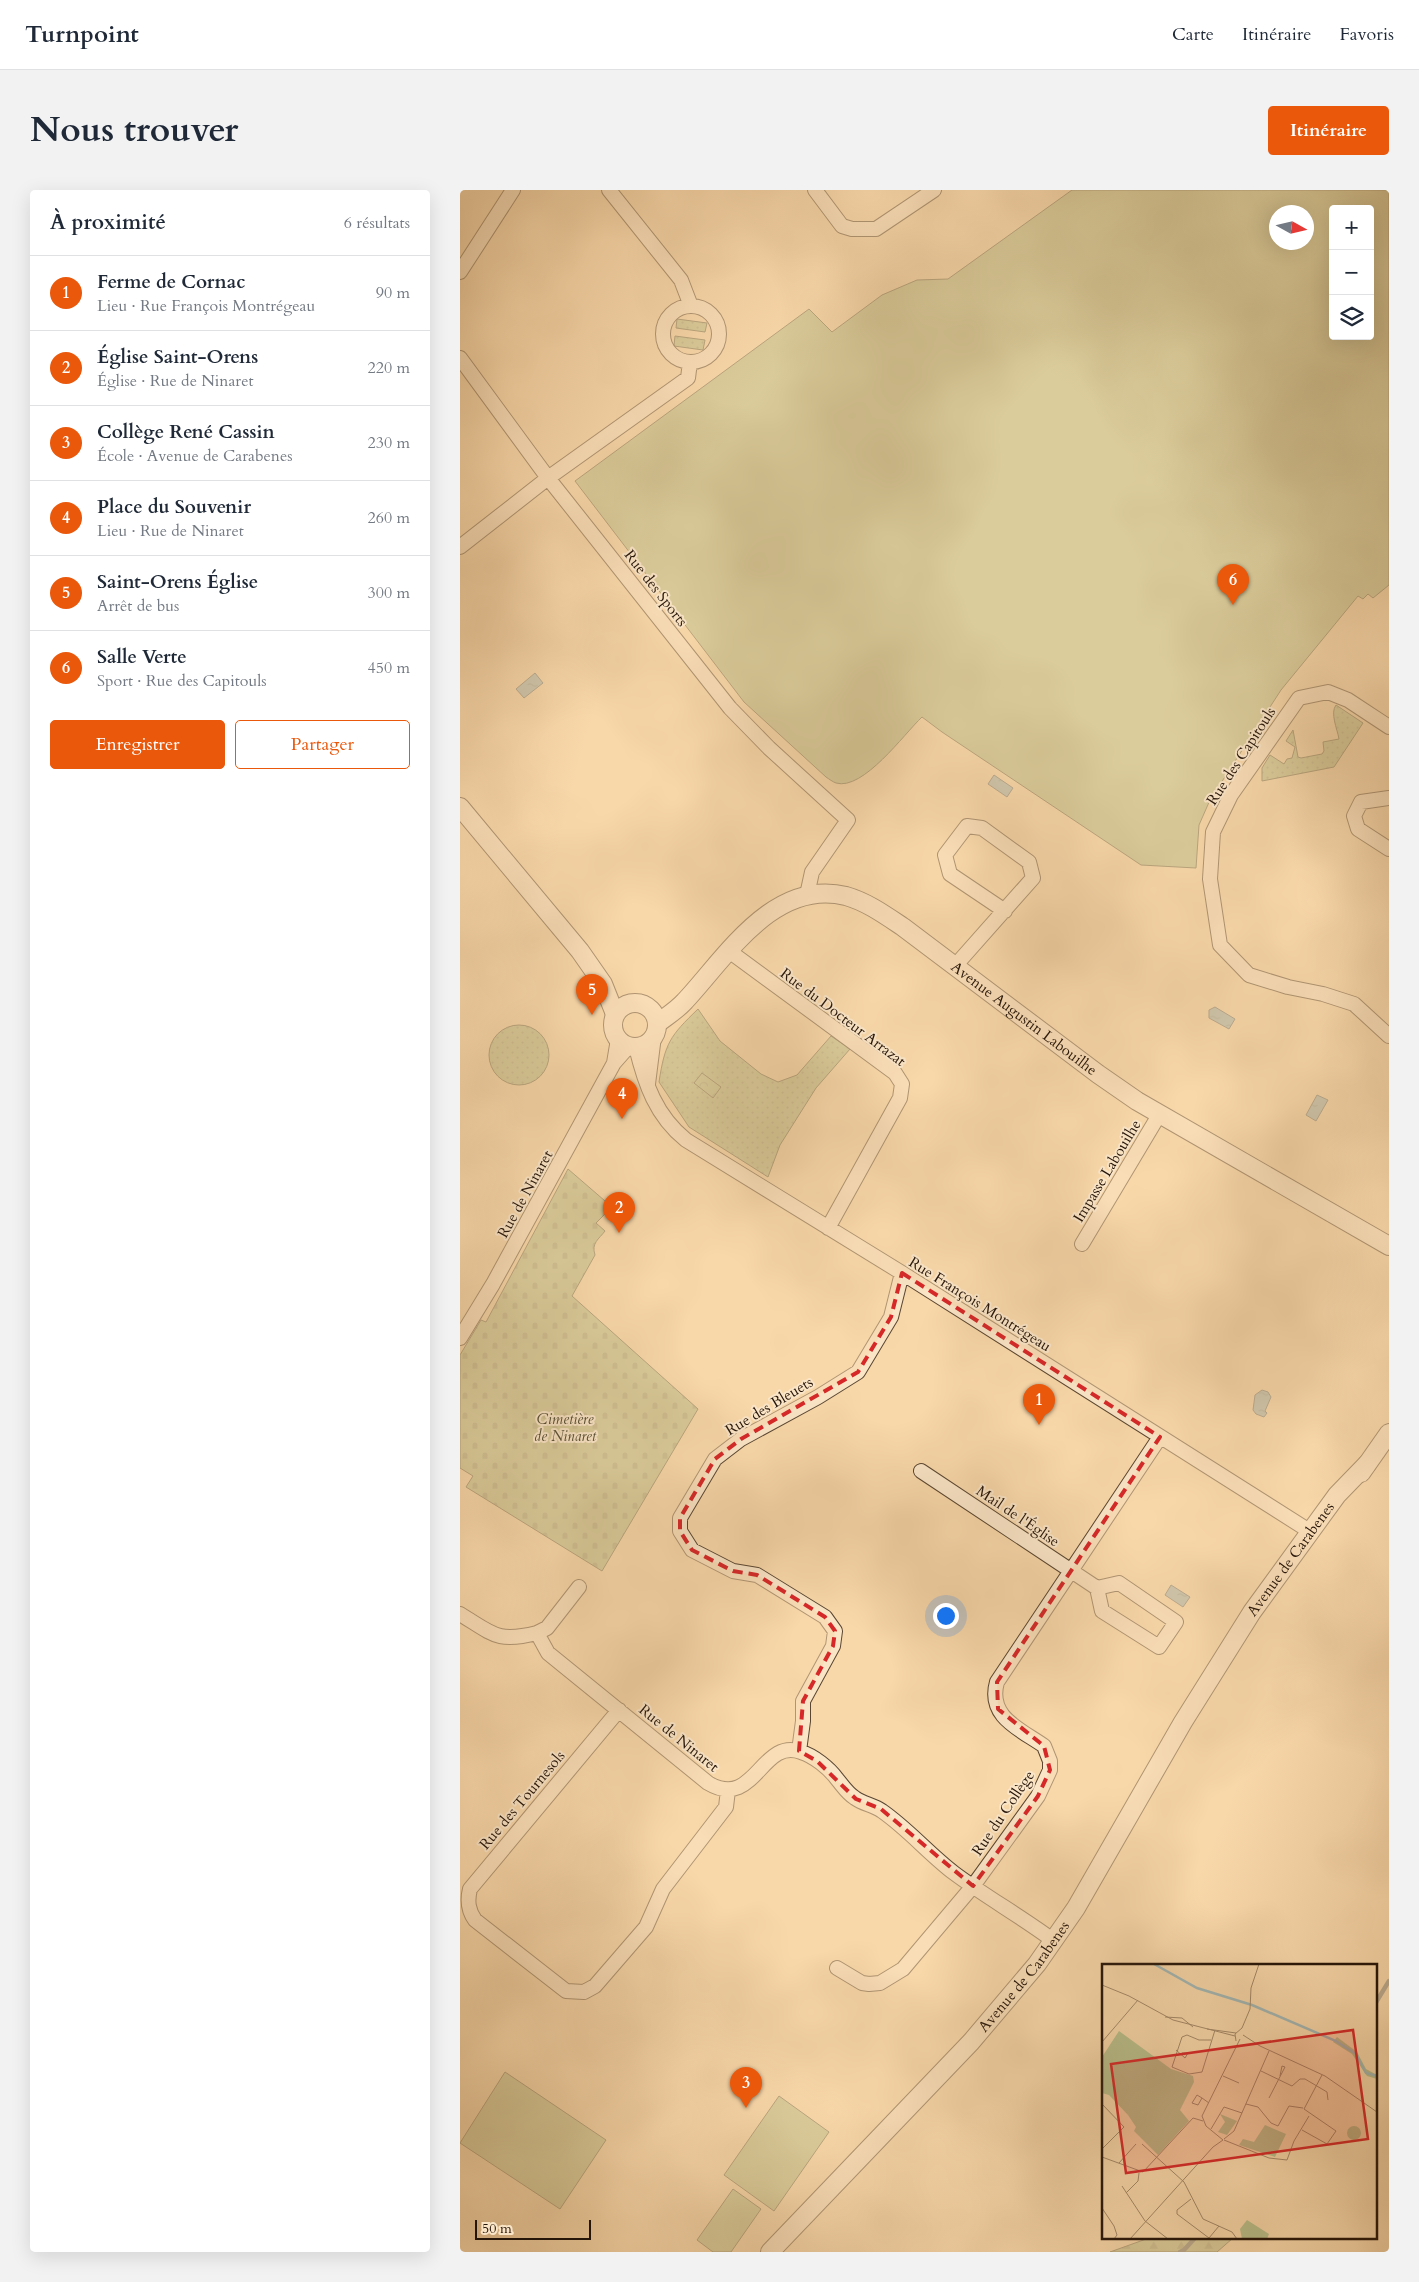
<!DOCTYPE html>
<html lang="fr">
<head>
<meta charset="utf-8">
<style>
  :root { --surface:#fff; --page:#f2f2f3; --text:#1f2937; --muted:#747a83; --line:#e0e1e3; --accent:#ea580c }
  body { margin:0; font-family:Cardo,serif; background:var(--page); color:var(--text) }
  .controls { position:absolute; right:15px; top:15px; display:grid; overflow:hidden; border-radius:5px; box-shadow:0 5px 20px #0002 }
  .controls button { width:45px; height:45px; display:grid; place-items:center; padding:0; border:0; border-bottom:1px solid var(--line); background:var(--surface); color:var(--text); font:25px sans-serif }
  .compass { position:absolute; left:809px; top:15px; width:45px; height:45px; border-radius:50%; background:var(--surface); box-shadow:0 5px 20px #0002; rotate:98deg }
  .scale { position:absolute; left:15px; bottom:12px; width:116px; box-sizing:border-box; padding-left:5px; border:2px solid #261509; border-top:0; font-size:14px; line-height:18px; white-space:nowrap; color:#261509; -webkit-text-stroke:4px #fae5c7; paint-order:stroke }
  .you { position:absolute; left:485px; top:1425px; width:18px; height:18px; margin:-12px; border:4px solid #fff; border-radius:50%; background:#1a73e8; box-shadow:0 0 0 8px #1a73e833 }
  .badge { display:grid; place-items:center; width:32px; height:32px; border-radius:50%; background:var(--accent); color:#fff; font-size:16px; font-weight:700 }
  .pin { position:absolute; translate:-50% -41px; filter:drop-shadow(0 1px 2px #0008) }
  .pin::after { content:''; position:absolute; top:26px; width:18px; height:15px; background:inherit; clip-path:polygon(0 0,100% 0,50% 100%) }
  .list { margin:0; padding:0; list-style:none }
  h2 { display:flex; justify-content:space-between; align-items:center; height:65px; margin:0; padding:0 20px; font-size:21px }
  h2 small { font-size:16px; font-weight:400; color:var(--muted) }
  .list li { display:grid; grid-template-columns:32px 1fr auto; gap:15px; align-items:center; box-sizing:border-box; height:75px; padding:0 20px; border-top:1px solid var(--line) }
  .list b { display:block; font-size:19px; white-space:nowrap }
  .list p { margin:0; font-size:16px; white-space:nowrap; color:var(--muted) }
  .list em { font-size:16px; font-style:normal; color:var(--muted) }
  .actions { display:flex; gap:10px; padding:15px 20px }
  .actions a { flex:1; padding:11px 0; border:1px solid var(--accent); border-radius:5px; text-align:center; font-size:18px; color:var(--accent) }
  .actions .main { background:var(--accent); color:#fff }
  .icon { flex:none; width:28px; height:28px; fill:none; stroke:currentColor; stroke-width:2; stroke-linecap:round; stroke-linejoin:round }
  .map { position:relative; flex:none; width:929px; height:2062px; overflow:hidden; border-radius:5px }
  header { display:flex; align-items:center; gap:30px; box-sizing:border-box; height:70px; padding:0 25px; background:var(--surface); border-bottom:1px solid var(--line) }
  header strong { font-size:24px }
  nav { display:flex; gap:28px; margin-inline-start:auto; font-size:18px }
  .intro { display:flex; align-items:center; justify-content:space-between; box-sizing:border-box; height:120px; padding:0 30px }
  h1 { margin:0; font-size:35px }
  .button { padding:12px 22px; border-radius:5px; background:var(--accent); color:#fff; font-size:18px; font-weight:700 }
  main { display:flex; gap:30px; padding:0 30px }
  aside { flex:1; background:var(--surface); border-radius:5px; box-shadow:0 5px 20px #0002 }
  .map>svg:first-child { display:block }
</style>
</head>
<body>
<header>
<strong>Turnpoint</strong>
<nav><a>Carte</a><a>Itinéraire</a><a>Favoris</a></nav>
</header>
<div class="intro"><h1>Nous trouver</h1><a class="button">Itinéraire</a></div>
<main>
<aside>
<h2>À proximité<small>6 résultats</small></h2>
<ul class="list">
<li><span class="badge">1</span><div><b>Ferme de Cornac</b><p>Lieu · Rue François Montrégeau</p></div><em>90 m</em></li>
<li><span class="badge">2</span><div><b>Église Saint-Orens</b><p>Église · Rue de Ninaret</p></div><em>220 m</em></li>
<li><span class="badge">3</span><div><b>Collège René Cassin</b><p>École · Avenue de Carabenes</p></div><em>230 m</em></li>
<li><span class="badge">4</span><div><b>Place du Souvenir</b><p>Lieu · Rue de Ninaret</p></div><em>260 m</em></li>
<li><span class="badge">5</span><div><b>Saint-Orens Église</b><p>Arrêt de bus</p></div><em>300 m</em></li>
<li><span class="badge">6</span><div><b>Salle Verte</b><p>Sport · Rue des Capitouls</p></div><em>450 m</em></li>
</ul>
<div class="actions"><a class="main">Enregistrer</a><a>Partager</a></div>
</aside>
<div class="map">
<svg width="929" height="2062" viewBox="0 0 929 2062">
  <defs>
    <pattern id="grass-dots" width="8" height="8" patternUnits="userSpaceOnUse" patternTransform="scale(1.25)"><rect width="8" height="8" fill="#b9bf8b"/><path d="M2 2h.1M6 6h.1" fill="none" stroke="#9fa377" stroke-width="1.8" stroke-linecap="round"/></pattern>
    <pattern id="forest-firs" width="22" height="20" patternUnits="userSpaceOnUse" patternTransform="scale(1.25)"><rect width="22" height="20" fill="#b9bf8b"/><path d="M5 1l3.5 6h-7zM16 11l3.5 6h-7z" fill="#9fa377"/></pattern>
    <pattern id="cemetery-stones" width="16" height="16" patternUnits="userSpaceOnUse" patternTransform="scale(1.25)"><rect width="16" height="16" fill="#b9bf8b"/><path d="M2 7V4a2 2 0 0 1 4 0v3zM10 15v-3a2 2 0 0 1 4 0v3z" fill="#9fa377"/></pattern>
    <pattern id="park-crowns" width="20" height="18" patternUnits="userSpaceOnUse" patternTransform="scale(1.25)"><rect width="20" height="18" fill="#b9bf8b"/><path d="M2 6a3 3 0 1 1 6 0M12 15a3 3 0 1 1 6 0" fill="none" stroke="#9fa377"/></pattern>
    <pattern id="water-ripples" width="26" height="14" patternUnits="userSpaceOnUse" patternTransform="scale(1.25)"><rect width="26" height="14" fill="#a3b7b4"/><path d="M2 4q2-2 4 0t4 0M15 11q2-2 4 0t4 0" fill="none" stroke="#8c9c99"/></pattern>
  </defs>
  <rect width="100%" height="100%" fill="#f8d7a9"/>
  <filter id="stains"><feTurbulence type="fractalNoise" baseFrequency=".004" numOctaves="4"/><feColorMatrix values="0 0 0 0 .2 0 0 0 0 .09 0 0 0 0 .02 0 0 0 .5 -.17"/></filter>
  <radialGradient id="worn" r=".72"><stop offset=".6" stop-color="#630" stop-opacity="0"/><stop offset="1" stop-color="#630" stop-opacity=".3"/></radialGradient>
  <path fill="url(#grass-dots)" stroke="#706a4a" d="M 217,129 L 247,133 L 245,142 L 216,138 Z
    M 215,146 L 245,150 L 243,160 L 214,156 Z
    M 876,515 L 903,533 L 874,577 L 802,591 L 802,578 L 810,565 L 824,574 L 827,569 L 832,568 L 835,557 L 826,551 L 833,540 L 838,567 L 841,568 L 862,564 L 864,561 L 863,552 L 879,549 C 877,538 870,523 876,515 Z
    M 238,819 L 260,851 L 301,884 L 318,892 L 337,885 L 371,846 L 390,859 L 356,898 L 320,955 L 308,987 L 229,937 L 199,892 C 205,853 210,846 238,819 Z
    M29 865a30 30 0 1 1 60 0a30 30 0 1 1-60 0Z"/>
  <path fill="url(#forest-firs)" stroke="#706a4a" d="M 689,2048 L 773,2048 L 757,2062 L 650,2062 Z"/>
  <path fill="url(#cemetery-stones)" stroke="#706a4a" d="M 108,979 L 152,1017 L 136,1033 L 145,1041 C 139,1049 131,1053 135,1065 L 112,1106 L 238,1219 L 142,1381 L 6,1297 L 13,1286 L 0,1278 L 0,1165 L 21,1130 L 26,1132 Z"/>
  <path fill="url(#park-crowns)" stroke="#706a4a" d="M 242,883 L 261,897 L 253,908 L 234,893 Z"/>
  <path fill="#b9bf8b" stroke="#706a4a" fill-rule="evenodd" d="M 612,0 L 929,0 L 929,395 L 913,408 L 908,404 L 903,409 L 898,406 L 821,500 L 750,610 L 739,635 L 736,678 L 681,675 L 482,542 L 462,527 C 444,544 403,601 376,593 C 373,592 369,589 366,587 L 284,512 L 115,291 L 349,119 L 372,142 L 422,105 L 457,90 L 488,89 ZM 873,19 L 910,19 L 910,146 L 873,146 ZM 816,22 L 846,22 L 846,52 L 816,52 Z
    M 45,1882 L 146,1950 L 100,2019 L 0,1953 Z
    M 319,1906 L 369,1942 L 314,2021 L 264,1985 Z
    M 273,1999 L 301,2019 L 271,2062 L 253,2062 L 237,2050 Z"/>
  <path fill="url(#water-ripples)" stroke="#717670" d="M 75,483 L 83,493 L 64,508 L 56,499 Z
    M 534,585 L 553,598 L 547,607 L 528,594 Z
    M 755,817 L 775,829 L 769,839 L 749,828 L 749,820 Z
    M 857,905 L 868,910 L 856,931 L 846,925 Z
    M 802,1200 L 808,1202 L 811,1207 L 805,1221 L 807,1223 L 804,1227 L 796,1224 L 793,1220 L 795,1205 Z
    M 711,1395 L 730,1407 L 723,1417 L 705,1405 Z"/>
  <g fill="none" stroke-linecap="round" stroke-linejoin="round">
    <path stroke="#717670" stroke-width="4.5" d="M 915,1814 L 929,1791
      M 720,2062 L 724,2060 L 735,2048"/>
    <g stroke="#5a4631" stroke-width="16">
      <path id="minor" d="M 149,0 L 221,90 L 231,116
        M 355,0 L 382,36 L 392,39 L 416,39 L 474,0
        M 0,82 L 53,0
        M203 144a28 28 0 1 1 56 0a28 28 0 1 1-56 0Z
        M 0,168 L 88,288 L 270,518 L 309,558 L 388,630 L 352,682 L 347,705
        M 0,357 L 88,288 L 228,188 L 230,172
        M 929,537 L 888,510 L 868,502 L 839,508 L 771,605 L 753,642 L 750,689 L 760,755 L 789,785 L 828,797 L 863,804 L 894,814 L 929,846
        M 929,608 L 901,612 L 894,626 L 898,639 L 929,659
        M 269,761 L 435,883 L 442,894 L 440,908 L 368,1038
        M 495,776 L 573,688 L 569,672 L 522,638 L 507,636 L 485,665 L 490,684 L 545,721
        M 176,857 C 185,894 196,926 226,950 L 442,1083 L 851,1342
        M 154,873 L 158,849
        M 188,894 L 194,846
        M 622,1054 L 699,925
        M 0,1148 L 33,1094 L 154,873 L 169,856
        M 461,1281 L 637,1398 L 642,1421 L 699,1457 L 716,1432 L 659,1393 L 637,1398
        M 0,1424 C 33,1444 37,1453 77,1443 L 88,1463 L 248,1593 C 295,1621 301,1547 341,1562 C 354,1566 369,1578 377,1589 C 383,1596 387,1603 395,1608 C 403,1614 414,1615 422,1621 C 448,1639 469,1664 494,1683 C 526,1707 562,1727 594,1751
        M 77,1443 L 87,1438 L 119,1397
        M 159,1520 L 10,1699 C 7,1711 8,1720 15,1730 L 106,1801 L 124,1802 L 135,1796 L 186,1737 L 203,1699 L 266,1617 L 268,1600
        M 339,1561 L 343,1531 L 343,1511 L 373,1456 L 375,1441 L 365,1427 L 297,1385 L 273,1381 L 232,1360 L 220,1341 L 220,1328 L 255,1269 L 281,1249 L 358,1207 L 398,1182 L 431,1127 L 442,1083
        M 377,1778 L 402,1793 L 409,1794 L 420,1793 L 443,1779 L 513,1696 L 578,1606 L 590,1580 L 590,1571 L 584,1556 C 560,1539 527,1527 537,1492 L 700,1247"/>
    </g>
    <g stroke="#5a4631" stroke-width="20">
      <g id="tertiary">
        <path d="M 0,617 L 120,761 L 143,794 L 155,824"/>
        <circle cx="175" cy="835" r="22"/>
        <path id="s1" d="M 198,833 C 207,826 217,820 225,811 C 266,767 314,688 386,706 C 407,712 425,725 443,737 L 638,884 L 677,911 L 929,1056"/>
        <path d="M 901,1283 L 929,1243"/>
        <path id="s2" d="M 310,2062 L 511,1852 L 577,1774 L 616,1718 L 723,1532 L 792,1422 L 877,1305 L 907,1274"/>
      </g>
    </g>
    <use href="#minor" stroke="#fae5c7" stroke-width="14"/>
    <use href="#tertiary" stroke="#fae5c7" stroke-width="18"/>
  </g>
  <path d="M0 0H929V2062H0ZM 442,1083 L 700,1247 L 537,1492 L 538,1519 L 584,1556 L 590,1580 L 578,1606 L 513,1696 L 421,1619 L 396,1609 L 357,1571 L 339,1561 L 343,1511 L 373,1456 L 375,1441 L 365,1427 L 297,1385 L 273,1381 L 232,1360 L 220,1341 L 220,1328 L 255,1269 L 281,1249 L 398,1182 L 431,1127 Z" fill="#f8d7a9" fill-opacity=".55" fill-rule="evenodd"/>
  <path fill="none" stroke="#d62828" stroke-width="4" stroke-dasharray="10 6" stroke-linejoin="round" d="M 442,1083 L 700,1247 L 537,1492 L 538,1519 L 584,1556 L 590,1580 L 578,1606 L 513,1696 L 421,1619 L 396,1609 L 357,1571 L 339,1561 L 343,1511 L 373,1456 L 375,1441 L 365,1427 L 297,1385 L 273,1381 L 232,1360 L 220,1341 L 220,1328 L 255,1269 L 281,1249 L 398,1182 L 431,1127 Z"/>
  <g text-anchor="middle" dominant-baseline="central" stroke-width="4" stroke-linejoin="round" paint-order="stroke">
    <g font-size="15" fill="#261509" stroke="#fae5c7">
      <text transform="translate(196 398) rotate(52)">Rue des Sports</text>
      <text transform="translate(781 566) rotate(-57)">Rue des Capitouls</text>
      <text transform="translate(383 827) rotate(37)">Rue du Docteur Arrazat</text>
      <text stroke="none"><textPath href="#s1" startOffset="455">Avenue Augustin Labouilhe</textPath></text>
      <text transform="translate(647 981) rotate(-59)">Impasse Labouilhe</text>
      <text transform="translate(65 1004) rotate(-61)">Rue de Ninaret</text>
      <text transform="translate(520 1114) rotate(32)">Rue François Montrégeau</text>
      <text transform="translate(309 1216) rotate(-31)">Rue des Bleuets</text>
      <text transform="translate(558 1326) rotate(34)">Mail de l'Église</text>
      <text stroke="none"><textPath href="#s2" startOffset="871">Avenue de Carabenes</textPath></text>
      <text transform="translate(219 1548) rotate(39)">Rue de Ninaret</text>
      <text transform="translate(62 1610) rotate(-50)">Rue des Tournesols</text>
      <text transform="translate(543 1623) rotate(-56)">Rue du Collège</text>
      <text stroke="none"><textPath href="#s2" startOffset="375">Avenue de Carabenes</textPath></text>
    </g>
    <g font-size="15" font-style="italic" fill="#595036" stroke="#fae5c7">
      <text x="105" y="1229">Cimetière<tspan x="105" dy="17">de Ninaret</tspan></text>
    </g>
  </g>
  <g transform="translate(642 1774)">
    <rect width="275" height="275" fill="#f8d7a9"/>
    <path d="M 118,150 L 135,157 L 125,171 L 116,168 L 123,158 Z" fill="#b9bf8b"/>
    <path d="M 235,73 L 255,88 L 264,105 L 275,111 L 275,115 L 265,112 L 250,90 L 231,78 Z" fill="#b9bf8b"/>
    <path d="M 163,161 L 184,170 L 173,193 L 137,181 L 141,175 L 152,178 ZM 145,256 L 167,270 L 165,275 L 140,275 L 138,265 Z" fill="#b9bf8b"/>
    <path d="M 17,67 L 69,105 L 91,112 L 92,118 L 78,146 L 87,157 L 56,191 L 32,167 L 34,163 L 26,151 L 7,131 L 0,129 L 0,93 ZM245 169a7 7 0 1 1 14 0a7 7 0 1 1-14 0Z" fill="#b9bf8b"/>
    <path fill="none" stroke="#a3b7b4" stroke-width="2.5" d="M 52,0 L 95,24 L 150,41 L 234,77 L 254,90 L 264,109 L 275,112"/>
    <path fill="none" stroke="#a48969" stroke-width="1" d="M 0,21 L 27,32 L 71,56 L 133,72M 63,53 L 80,54 L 91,63M 105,65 L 134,69M 141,71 L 158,82M 109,76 L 97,76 L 85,71 L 80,73 L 70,103 L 87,110 L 100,108 L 113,66M 134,77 L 133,70 L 140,64 L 148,45 L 149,24 L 157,0M 0,78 L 36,36M 158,82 L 223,112 L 275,148M 74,86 L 83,94 L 86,89 L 80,89M 159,107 L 190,122 L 198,115 L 203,115 L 225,128 L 226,136M 121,112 L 137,119M 100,134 L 96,141 L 90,139 L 95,131 L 100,134 L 107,139M 167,134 L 183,103 L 180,102 L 178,112M 0,140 L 22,163 L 0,185M 144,140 L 156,143 L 169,159 L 176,162 L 187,142 L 201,144M 109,165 L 122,143 L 140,149M 200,166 L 225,180 L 234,167 L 202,145 L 220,111M 122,175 L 132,167 L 167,87M 122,176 L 167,194 L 185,196 L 192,177 L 207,152M 40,180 L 82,218 L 101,255 L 130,268 L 135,275M 0,193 L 41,208 L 91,154 L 101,157M 17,199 L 34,180M 20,222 L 43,257 L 66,275M 24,229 L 36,217 L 37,209M 89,235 L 75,246 L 75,250 L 107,274 L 117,262M 0,244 L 12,262 L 15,271 L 12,275M 28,275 L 111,183 L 121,176 L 104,162 L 100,152 L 138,75"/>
    <path fill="#d62828" fill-opacity="0.15" stroke="#d62828" stroke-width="2.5" d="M 251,66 L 266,175 L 24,209 L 9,100 Z"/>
    <rect width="275" height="275" fill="none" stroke="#261509" stroke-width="2.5"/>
  </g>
  <rect width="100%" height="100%" filter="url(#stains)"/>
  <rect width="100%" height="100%" fill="url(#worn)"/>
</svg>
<div class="controls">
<button>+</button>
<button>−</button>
<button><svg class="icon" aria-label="layers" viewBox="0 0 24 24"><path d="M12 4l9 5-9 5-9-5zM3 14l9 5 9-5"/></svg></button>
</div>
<svg class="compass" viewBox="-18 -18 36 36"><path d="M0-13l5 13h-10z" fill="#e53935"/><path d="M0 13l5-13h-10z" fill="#747a83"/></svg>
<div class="scale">50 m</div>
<div class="you"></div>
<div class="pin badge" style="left:579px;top:1235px">1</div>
<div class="pin badge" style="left:159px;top:1043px">2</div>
<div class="pin badge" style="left:286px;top:1918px">3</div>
<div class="pin badge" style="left:162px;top:929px">4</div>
<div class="pin badge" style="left:132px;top:825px">5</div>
<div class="pin badge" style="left:773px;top:415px">6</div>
</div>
</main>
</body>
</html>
